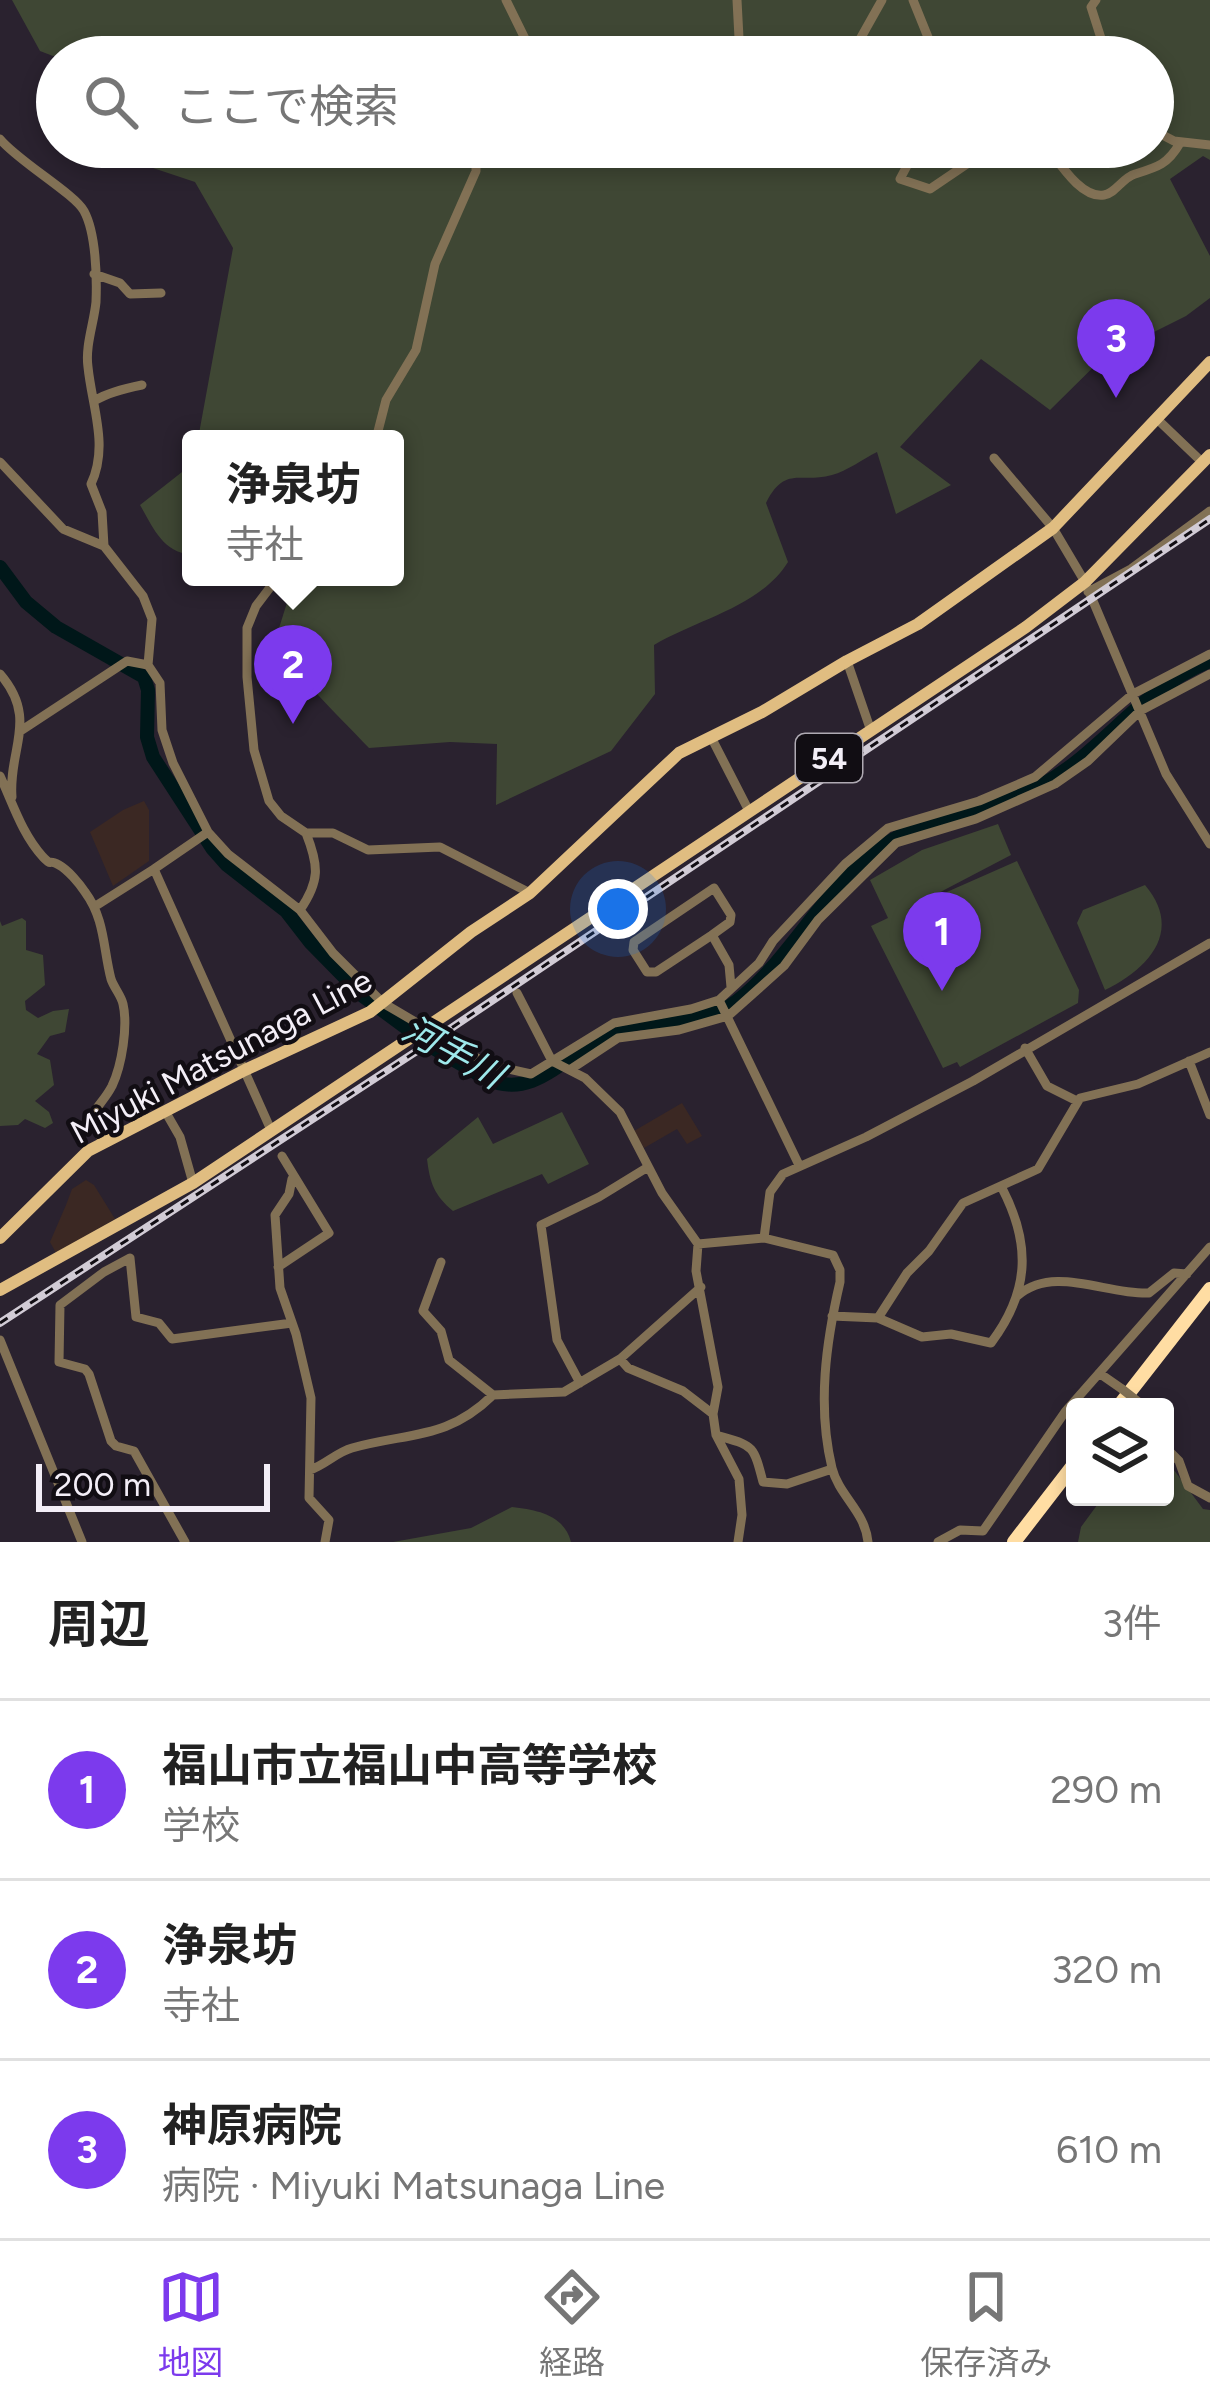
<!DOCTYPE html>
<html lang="ja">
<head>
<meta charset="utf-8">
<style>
  :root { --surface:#fff; --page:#f6f6f6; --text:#222; --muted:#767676; --line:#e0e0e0; --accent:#7c3aed }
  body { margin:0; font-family:Figtree,"Noto Sans JP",sans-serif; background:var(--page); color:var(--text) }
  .controls { position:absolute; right:36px; bottom:36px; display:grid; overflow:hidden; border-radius:12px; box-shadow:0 6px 18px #0003 }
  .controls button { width:108px; height:108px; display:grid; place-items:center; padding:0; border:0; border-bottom:3px solid var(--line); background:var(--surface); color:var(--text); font:60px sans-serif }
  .scale { position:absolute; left:36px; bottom:30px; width:234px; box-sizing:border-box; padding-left:12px; border:6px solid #f3eef7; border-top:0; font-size:33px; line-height:42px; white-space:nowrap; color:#f3eef7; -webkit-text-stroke:9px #110d13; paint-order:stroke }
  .you { position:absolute; left:618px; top:909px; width:42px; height:42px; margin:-30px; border:9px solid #fff; border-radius:50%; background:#1a73e8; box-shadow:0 0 0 18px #1a73e833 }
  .badge { display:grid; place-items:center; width:78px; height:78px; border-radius:50%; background:var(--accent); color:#fff; font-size:39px; font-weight:700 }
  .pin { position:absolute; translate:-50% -99px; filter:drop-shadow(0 3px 6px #0008) }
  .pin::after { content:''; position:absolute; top:63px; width:42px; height:36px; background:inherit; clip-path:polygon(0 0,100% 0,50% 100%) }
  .popup { position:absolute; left:182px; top:430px; width:222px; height:156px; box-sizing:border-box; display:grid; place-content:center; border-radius:12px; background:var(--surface); filter:drop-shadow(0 3px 9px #0005); font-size:39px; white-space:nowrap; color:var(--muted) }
  .popup b { font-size:45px; color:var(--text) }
  .popup::after { content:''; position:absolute; left:50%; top:100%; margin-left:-24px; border:24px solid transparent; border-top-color:var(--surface) }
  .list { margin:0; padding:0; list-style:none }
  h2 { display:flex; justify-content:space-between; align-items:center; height:156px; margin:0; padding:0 48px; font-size:51px }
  h2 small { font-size:39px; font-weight:400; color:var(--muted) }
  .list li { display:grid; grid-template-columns:78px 1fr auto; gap:36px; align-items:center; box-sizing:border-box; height:180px; padding:0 48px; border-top:3px solid var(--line) }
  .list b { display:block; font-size:45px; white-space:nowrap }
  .list p { margin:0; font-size:39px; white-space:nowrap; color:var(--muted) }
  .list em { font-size:39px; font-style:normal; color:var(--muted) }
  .icon { flex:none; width:66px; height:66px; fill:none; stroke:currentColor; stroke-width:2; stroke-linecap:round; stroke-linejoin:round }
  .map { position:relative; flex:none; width:1210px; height:1542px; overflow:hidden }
  .search { position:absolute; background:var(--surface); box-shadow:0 6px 18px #0003; left:36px; right:36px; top:36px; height:132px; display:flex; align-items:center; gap:30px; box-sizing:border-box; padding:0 42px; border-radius:66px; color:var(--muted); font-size:45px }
  .sheet { height:696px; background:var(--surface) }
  nav { display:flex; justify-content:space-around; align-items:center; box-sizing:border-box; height:168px; border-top:3px solid var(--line); background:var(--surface); font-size:33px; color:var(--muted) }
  nav a { display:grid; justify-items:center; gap:6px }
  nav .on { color:var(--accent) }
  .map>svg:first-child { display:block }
</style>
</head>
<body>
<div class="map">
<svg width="1210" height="1542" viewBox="0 0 1210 1542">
  <rect width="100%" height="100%" fill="#2a222f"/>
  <path fill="#3b2823" d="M 144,801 L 149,810 L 149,861 L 113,886 L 90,832 L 123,810 Z
    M 682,1103 L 702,1136 L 687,1144 L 677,1129 L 644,1148 L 634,1131 Z
    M 86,1180 L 94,1185 L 115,1219 L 56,1253 L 50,1242 L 66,1205 L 72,1189 Z"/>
  <path fill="#3f4734" d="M 12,0 L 1210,0 L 1210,160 L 1203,156 L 1170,179 L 1210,256 L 1210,298 L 1186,316 L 1140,339 L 1131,330 L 1050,410 L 981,359 L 900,447 L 951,485 L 896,514 L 877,452 C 863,459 847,471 832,475 C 800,484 785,465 766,503 L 788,562 C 760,607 698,619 654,645 L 655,694 L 611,751 L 496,805 L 497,744 L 450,742 L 369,748 C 334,711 304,684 275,641 L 295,577 L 395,577 L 395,439 L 198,439 L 233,248 L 195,182 L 153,168 L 144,147 L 1153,147 L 1153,57 L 138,57 L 133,36 L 53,56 L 40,51 Z
    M 191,465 L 191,555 C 162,551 154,529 140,505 Z
    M 998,824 L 1011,855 L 906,910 L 1017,861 L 1079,990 L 1078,1003 L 960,1067 L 957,1062 L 943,1068 L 871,926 L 888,918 L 870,880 L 922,850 Z
    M 1145,885 C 1184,931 1148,969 1105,990 L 1077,923 L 1083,910 Z
    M 22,918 L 26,921 L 26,950 L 43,955 L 45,985 L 25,1001 L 26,1010 L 38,1018 L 53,1011 L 69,1009 L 65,1032 L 50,1036 L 37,1054 L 50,1060 L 54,1085 L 35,1101 L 49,1112 L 53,1123 L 45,1128 L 25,1119 L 18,1125 L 0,1126 L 0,921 L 2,926 Z
    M 562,1112 L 589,1164 L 548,1184 L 542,1174 L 453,1211 C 434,1195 430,1183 427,1159 L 478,1117 L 493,1144 Z
    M 1165,1458 L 1203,1509 L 1210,1510 L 1210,1542 L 1078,1542 L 1081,1527 L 1103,1497 L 1165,1497 Z
    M 512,1507 C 538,1510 564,1515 571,1542 L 393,1542 L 471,1528 Z"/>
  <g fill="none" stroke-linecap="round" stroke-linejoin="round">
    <path stroke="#001719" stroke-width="14" d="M 0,567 L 26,602 L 56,627 L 144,677 L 148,690 L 147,737 L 153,757 L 212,848 L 227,865 L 286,911 L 310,942 L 363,996 L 435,1049 L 485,1078 C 536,1104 570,1048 614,1030 C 653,1015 701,1028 737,1001 C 790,960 822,890 880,848 C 927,814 991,813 1042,785 C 1106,749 1139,690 1210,661"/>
    <path stroke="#827155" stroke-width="9" d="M 506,0 L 534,57
      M 737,0 L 740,57
      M 913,0 L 936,57
      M 1096,0 L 1091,7 L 1107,57
      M 761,57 L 774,52 L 797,57
      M 850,57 L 882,0
      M 1153,130 L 1174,141 L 1210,145
      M 0,139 C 18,161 75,194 84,211 C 96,233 97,277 96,302 C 94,323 85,346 88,367 C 92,407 109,446 91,484 L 102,512 L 104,546 L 143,596 L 152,619 L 148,665 L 160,683 L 162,730 L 173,763 L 208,832 L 228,854 L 300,910 L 333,953 L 383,1003 L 487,1064 L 531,1074 L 614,1023 L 691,1009 L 719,1000 L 759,963 L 773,941 L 845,864 L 888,828 L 979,801 L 1035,777 L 1133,694 L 1210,654
      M 917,147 L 900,179 L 930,189 L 992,147
      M 1047,147 C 1059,162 1081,199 1104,195 C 1116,193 1122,178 1135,174 C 1158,167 1168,164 1180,143
      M 94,274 L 120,283 L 130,294 L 161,293
      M 96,400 C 109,392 127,388 142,385
      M 1156,418 L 1203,463
      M 376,439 L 386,400 L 416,350 L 435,264 L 476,171 L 476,147
      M 994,458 L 1053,528 L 1085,582 L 1166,774 L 1210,844
      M 0,462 L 63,529 L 104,546
      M 278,577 L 256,606 L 247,628 L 247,677 L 254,750 L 269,801 L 281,816 L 306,833 L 333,833 L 368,850 L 440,847 L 530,893
      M 1088,592 L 1131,569 L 1210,511
      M 847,661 L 871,731
      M 0,674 C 39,719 8,749 12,797
      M 22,730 L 127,661 L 148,665
      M 711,737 L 749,811
      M 0,776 C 13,804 22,834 43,857 C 54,868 46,858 59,865 C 68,870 79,883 85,892 C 105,919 103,948 111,979 C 114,988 121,995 123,1004 C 128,1026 122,1065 112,1086 C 99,1111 83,1110 103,1141
      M 208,832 L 154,869 L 271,1130
      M 94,907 L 154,869
      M 300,910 C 320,881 319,866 306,833
      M 712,935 L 730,922 L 731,915 L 714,888 L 634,942 L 633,950 L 647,972 L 656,972 L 712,935 L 729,965 L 731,987
      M 517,993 L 552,1061 L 585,1078 L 620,1112 L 662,1193 L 698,1244 L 764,1238 L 833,1255 L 840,1270 L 840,1282 C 826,1342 817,1406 832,1468 C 839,1496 865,1511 868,1542
      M 719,1000 L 799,1165
      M 1025,1048 L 1047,1086 L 1077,1101
      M 1189,1061 L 1210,1115
      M 571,1069 L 618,1038 L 679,1030 L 728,1016 L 784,966 L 818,920 L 896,843 L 976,819 L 1055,784 L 1088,761 L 1140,711 L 1210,674
      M 165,1111 L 180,1137 L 193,1183
      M 292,1179 L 289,1194 L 275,1215 L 280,1288 L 296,1334 L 311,1398 L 309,1498 L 329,1520 L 325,1542
      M 764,1238 L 770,1192 L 783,1174 L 866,1137 L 973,1081 L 1210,943
      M 698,1244 L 696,1271 L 718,1387 L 713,1414 L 716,1435 L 739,1479 L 742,1515 L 738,1542
      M 441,1262 L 423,1311 L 441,1331 L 449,1360 L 493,1395
      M 278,1267 L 329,1233 L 282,1156
      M 1017,1296 C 1054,1264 1106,1295 1149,1293 L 1174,1273 L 1187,1274
      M 832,1316 L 878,1318 L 907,1273 L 929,1251 L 963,1203 L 1038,1169 L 1080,1098 L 1138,1084 L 1210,1052
      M 878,1318 L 922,1337 L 951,1334 L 991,1343 C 1030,1291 1031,1244 1002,1188
      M 0,1340 L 82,1542
      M 620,1359 L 628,1368 L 683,1391 L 713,1414
      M 1099,1373 L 1122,1389
      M 580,1383 L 557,1340 L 541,1225 L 599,1197 L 648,1167
      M 716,1435 C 753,1446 753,1443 763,1482 L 787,1484 L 832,1469
      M 1165,1447 L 1179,1461 L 1188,1486 L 1210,1498
      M 310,1470 C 325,1465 337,1452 352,1448 C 410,1432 447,1440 493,1395 L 564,1392 L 620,1359 L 701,1287
      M 185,1542 L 134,1451 L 116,1446 L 111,1441 L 89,1374 L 85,1369 L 59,1362 L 60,1305 L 104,1272 L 130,1258 L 136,1317 L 159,1323 L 172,1339 L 292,1323
      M 938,1542 L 960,1530 L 983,1531 L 1065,1412 L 1210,1247"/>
    <path stroke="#e0bd81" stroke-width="12" d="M 0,1238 L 88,1151 L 245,1070 L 370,1012 L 471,932 L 530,893 L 679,753 L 762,712 L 847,661 L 918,624 L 1018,553 L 1053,528 L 1210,362
      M 0,1290 L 193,1183 L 1026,627 L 1085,582 L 1210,455"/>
    <path stroke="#ffdda3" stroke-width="14" d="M 1118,1407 L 1210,1289
      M 1014,1542 L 1075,1463"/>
    <g stroke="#d1cbd5" stroke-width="8">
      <path id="rail" d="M 0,1323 L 423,1047 L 1210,519"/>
    </g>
    <use href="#rail" stroke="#110d13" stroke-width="3" stroke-dasharray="9" stroke-linecap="butt"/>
    <path stroke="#827155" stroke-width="9" d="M 1122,1389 L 1145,1407"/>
  </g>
  <g text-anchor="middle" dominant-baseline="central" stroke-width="9" stroke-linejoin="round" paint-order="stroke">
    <rect fill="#110d13" stroke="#afaab3" stroke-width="3" x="796" y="734" width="66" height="48" rx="9"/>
    <g font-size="30" font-weight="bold" fill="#f3eef7">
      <text x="829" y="758">54</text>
    </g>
    <g font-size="33" fill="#f3eef7" stroke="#110d13">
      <text transform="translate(221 1056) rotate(-28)">Miyuki Matsunaga Line</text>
    </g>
    <g font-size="36" font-style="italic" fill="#9ee8eb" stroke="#110d13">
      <text transform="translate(453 1052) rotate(29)">河手川</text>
    </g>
  </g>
</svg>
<div class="controls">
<button><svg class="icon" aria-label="layers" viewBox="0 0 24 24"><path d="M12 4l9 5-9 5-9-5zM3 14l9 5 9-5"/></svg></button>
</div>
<div class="scale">200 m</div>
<div class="you"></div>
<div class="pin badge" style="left:942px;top:991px">1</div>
<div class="pin badge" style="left:293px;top:724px">2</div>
<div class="popup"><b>浄泉坊</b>寺社</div>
<div class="pin badge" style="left:1116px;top:398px">3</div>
<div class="search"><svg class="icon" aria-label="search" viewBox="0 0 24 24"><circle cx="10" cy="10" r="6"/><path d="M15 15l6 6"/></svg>ここで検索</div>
</div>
<section class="sheet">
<h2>周辺<small>3件</small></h2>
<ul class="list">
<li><span class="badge">1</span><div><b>福山市立福山中高等学校</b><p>学校</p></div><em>290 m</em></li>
<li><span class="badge">2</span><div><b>浄泉坊</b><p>寺社</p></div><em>320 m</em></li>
<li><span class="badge">3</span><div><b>神原病院</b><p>病院 · Miyuki Matsunaga Line</p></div><em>610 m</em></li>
</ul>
</section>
<nav>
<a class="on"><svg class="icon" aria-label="map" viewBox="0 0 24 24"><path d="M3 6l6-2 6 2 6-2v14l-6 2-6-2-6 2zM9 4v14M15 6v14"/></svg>地図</a>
<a><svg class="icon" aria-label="directions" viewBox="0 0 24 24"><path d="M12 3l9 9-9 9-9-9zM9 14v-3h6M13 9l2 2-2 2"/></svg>経路</a>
<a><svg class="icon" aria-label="saved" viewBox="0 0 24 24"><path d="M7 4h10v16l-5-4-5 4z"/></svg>保存済み</a>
</nav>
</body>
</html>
